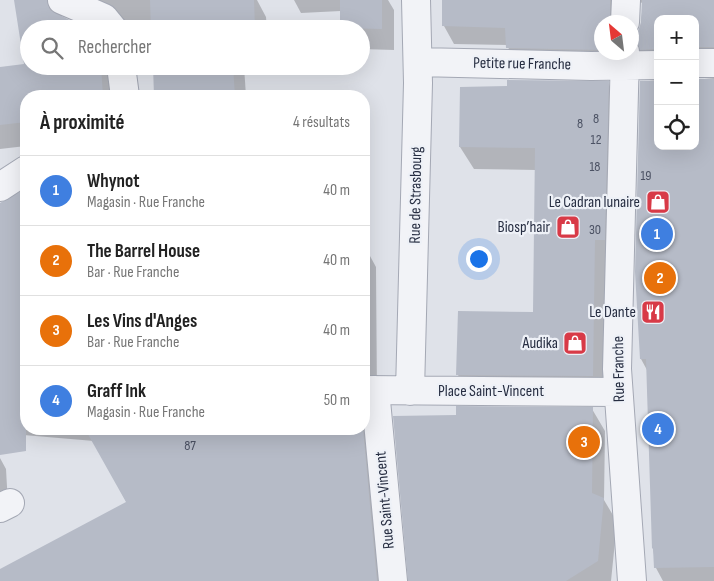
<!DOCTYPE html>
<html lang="fr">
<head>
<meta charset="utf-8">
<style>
  :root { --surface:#fff; --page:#f6f6f6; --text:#222; --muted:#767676; --line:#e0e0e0; --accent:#d83a47 }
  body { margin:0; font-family:"Sofia Sans Condensed",sans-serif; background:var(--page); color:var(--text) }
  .controls { position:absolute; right:15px; top:15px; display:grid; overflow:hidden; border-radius:10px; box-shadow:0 5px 20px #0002 }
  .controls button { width:45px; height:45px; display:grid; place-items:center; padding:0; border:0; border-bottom:1px solid var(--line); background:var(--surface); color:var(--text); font:25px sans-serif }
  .compass { position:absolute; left:594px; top:15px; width:45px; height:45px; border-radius:50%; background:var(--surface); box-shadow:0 5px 20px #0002; rotate:332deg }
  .you { position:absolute; left:478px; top:258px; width:18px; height:18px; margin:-12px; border:4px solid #fff; border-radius:50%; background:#1a73e8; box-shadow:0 0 0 8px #1a73e833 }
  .badge { display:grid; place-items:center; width:32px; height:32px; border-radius:50%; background:var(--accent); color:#fff; font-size:16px; font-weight:700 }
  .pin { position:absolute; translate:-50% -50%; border:2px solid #fff; box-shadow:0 1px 5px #0006 }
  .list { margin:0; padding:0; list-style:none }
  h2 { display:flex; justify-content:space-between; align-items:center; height:65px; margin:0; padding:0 20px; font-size:21px }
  h2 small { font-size:16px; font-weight:400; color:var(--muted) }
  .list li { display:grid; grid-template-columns:32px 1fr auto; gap:15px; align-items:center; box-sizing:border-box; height:70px; padding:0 20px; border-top:1px solid var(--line) }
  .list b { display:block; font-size:19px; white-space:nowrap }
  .list p { margin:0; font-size:16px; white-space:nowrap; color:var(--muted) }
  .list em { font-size:16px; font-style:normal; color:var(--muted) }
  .icon { flex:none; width:28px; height:28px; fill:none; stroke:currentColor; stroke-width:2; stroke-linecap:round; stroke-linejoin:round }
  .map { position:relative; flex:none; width:714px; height:581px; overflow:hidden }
  .search { position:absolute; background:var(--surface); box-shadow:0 5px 20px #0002; left:20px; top:20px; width:350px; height:55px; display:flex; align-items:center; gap:12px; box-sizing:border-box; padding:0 18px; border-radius:28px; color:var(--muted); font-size:19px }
  .panel { position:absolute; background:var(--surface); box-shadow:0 5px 20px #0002; left:20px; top:90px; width:350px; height:345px; border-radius:20px }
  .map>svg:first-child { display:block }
</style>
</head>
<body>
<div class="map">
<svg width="714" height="581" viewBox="0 0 714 581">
  <rect width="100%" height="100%" fill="#dfe2e9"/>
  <path fill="#0003" d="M 15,0 L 257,0 L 266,17 L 267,29 L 152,29 L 152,26 L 126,27 L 65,10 L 61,16 L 87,29 L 29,29 L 29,66 L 112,66 L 114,96 L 26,96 L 26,146 L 0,149 L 0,68 L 26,65 Z
    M 294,0 L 388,0 L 394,10 L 394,50 L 361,49 L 361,29 L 342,29 L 341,11 L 301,13 Z
    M 443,0 L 714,0 L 714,66 L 695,69 L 695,19 L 658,19 L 658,67 L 639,55 L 632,41 L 632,36 L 640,31 L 643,3 L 638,2 L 620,22 L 602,22 L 602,52 L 517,66 L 507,45 L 454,44 L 444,26 Z
    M 154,66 L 244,66 L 246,96 L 155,96 Z
    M 714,78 L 714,581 L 663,581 L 656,568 L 653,548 L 647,370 L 641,359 L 641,82 L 658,80 L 658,146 L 695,146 L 695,80 Z
    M 608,83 L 621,105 L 606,399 L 471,398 L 458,375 L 535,313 L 536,170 L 474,169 L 460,147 Z
    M 26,190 L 26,429 L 183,429 L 223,480 L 222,429 L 364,429 L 364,413 L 387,581 L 0,581 L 0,570 L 127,503 L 94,441 L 0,433 L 0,206 Z
    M 364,245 L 376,267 L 377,397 L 364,404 Z
    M 592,409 L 605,431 L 604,500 L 617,522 L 611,581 L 410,581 L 457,416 Z
    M 0,458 L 6,469 L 8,504 L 0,507 Z"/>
  <path fill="#b6bbc7" d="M 14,0 L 47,0 L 50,10 L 71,21 L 69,29 L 29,29 L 29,66 L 101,66 L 103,96 L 26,96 L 26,122 L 0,125 L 0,67 L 24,64 Z
    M 150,0 L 254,0 L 255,29 L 151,29 Z
    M 340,0 L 382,0 L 382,29 L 340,28 Z
    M 442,0 L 610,0 L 610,22 L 602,22 L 602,50 L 506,48 L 505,28 L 442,26 Z
    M 642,0 L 714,0 L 714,47 L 695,47 L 695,19 L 658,19 L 658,49 L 640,50 L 632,36 L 638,31 L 641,23 Z
    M 153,66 L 233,66 L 235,96 L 154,96 Z
    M 695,79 L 714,79 L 714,567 L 654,568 L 653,548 L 652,549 L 646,359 L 640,359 L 635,272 L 640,81 L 658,81 L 658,146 L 695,146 Z
    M 507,80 L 609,81 L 605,240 L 595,240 L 593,376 L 456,375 L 458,311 L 533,312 L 535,148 L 459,147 L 460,87 L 507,86 Z
    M 26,188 L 26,451 L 0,455 L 0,203 Z
    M 456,406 L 593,407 L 592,493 L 604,498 L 598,561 L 566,581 L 408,581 L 393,416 L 456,415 Z
    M 85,429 L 363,429 L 377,581 L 0,581 L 0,569 L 126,502 Z"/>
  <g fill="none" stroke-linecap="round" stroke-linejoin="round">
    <g stroke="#a4a8b4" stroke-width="30">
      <path id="street" d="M 62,0 L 104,18 L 113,29
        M 625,22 L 626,0
        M 625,52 L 617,369 L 632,581
        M 418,62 L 591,66 L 658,65
        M 695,63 L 714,63
        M 121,66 L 125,96
        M 0,187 L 26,170
        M 364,390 L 618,392
        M 375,390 L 393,581
        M 410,391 L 418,83 L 416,0
        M 0,508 L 10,503"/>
    </g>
    <use href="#street" stroke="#f2f3f7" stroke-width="28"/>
  </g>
  <defs>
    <g id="shop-square" transform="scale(1.25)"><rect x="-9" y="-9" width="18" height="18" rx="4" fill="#d83a47" stroke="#eef1f7"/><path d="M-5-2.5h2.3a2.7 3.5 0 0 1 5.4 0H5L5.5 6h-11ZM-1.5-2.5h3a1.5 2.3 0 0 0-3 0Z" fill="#fff"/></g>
    <g id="restaurant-square" transform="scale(1.25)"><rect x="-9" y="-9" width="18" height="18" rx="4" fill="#d83a47" stroke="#eef1f7"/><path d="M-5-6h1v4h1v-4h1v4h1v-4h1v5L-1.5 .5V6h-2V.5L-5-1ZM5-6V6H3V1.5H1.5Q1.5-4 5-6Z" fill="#fff"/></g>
  </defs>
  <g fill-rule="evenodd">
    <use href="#shop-square" x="658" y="202"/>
    <use href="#shop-square" x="568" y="227"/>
    <use href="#restaurant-square" x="653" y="312"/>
    <use href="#shop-square" x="575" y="343"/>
  </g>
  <g text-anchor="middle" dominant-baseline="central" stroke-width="4.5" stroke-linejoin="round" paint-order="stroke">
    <g font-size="14" fill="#4b5163">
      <text x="596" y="118">8</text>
      <text x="580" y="123">8</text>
      <text x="596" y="139">12</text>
      <text x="595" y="166">18</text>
      <text x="646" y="175">19</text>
      <text x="595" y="229">30</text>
      <text x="190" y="445">87</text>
    </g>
    <g font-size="16" fill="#272e42" stroke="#eef1f7">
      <text transform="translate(522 64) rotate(1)">Petite rue Franche</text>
      <text transform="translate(416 195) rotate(-89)">Rue de Strasbourg</text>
      <text transform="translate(619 369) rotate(-91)">Rue Franche</text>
      <text x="491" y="391">Place Saint-Vincent</text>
      <text transform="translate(385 500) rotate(-95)">Rue Saint-Vincent</text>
    </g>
    <g font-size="16" fill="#272e42" stroke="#eef1f7" text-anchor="end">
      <text x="640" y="202">Le Cadran lunaire</text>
      <text x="550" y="227">Biosp’hair</text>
      <text x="636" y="312">Le Dante</text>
      <text x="558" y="343">Audika</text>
    </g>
  </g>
</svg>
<div class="controls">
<button>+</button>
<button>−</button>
<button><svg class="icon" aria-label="locate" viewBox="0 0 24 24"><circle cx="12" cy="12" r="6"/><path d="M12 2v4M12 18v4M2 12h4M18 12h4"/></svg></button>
</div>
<svg class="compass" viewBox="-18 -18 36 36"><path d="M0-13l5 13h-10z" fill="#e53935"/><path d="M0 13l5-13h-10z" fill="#767676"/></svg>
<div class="you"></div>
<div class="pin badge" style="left:657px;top:234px;background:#3f7fe0">1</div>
<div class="pin badge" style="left:660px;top:278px;background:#e8710a">2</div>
<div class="pin badge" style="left:584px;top:442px;background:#e8710a">3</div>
<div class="pin badge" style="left:658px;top:429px;background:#3f7fe0">4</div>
<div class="search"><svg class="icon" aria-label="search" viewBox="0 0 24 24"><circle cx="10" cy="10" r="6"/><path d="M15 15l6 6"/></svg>Rechercher</div>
<section class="panel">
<h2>À proximité<small>4 résultats</small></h2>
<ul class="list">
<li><span class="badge" style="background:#3f7fe0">1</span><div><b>Whynot</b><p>Magasin · Rue Franche</p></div><em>40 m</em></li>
<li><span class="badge" style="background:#e8710a">2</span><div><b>The Barrel House</b><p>Bar · Rue Franche</p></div><em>40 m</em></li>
<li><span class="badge" style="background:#e8710a">3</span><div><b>Les Vins d'Anges</b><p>Bar · Rue Franche</p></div><em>40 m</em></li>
<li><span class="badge" style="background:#3f7fe0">4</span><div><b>Graff Ink</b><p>Magasin · Rue Franche</p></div><em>50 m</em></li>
</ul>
</section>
</div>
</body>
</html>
